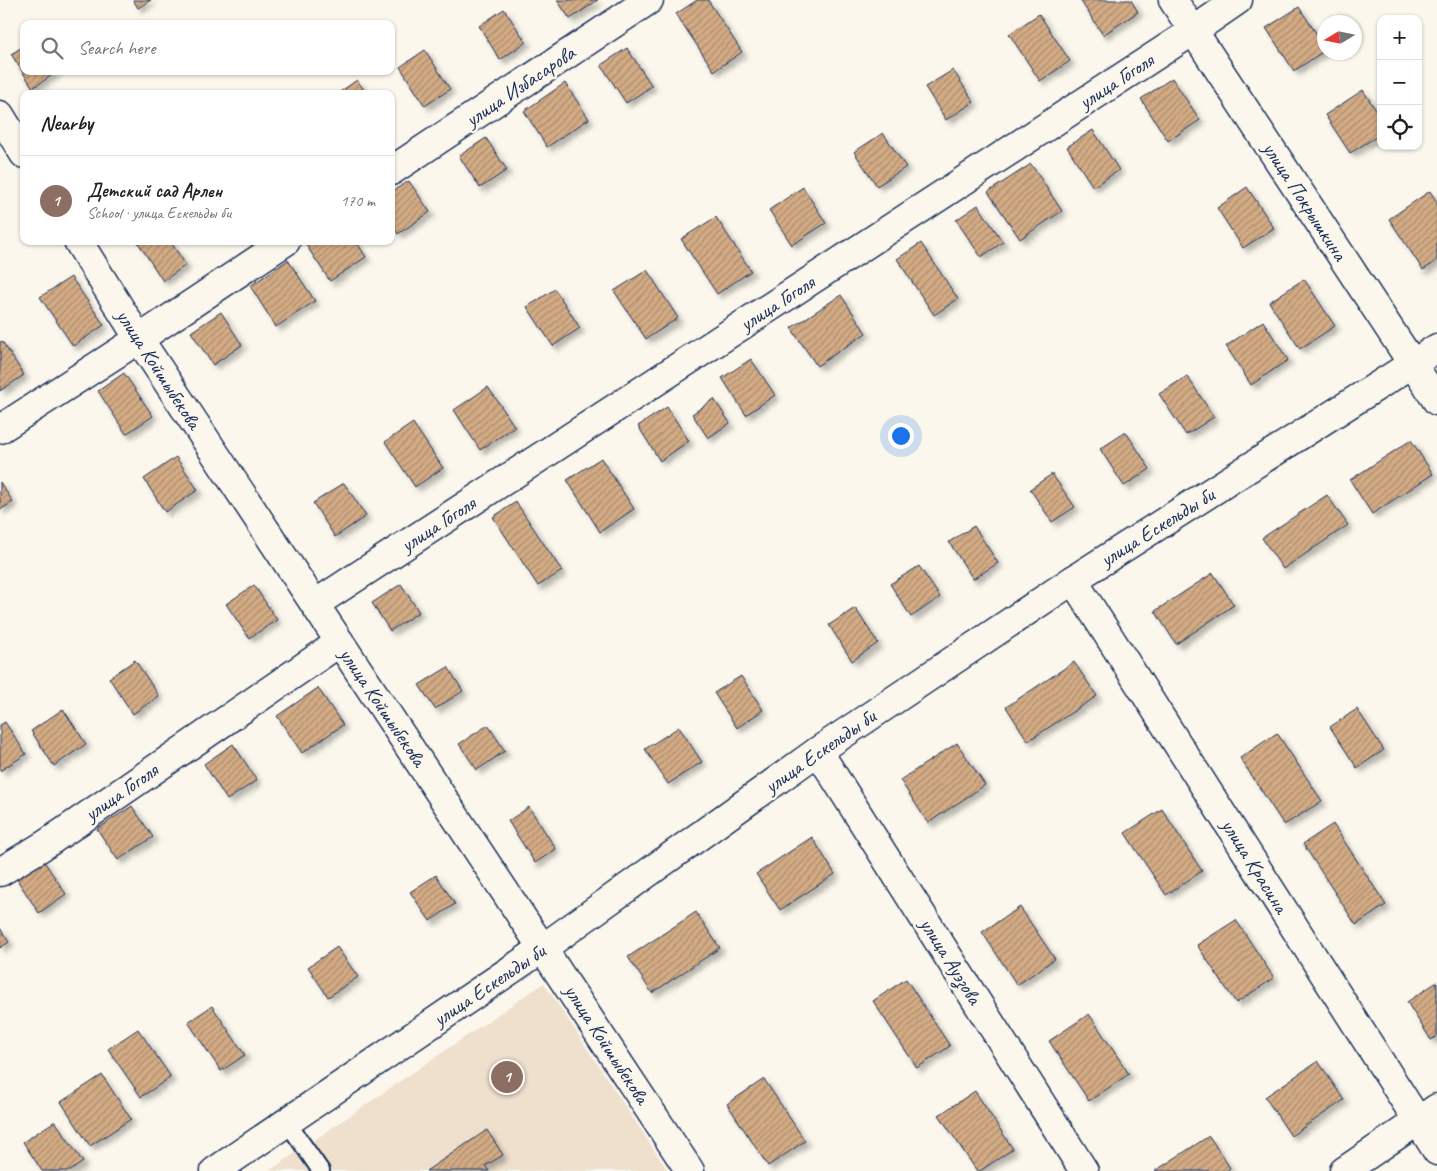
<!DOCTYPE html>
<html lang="en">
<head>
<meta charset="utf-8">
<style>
  :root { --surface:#fff; --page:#f2f2f2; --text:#202124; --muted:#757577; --line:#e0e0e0; --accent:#d1495b }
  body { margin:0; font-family:Caveat,sans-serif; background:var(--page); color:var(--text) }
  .controls { position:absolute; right:15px; top:15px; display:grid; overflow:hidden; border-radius:10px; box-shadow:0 1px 4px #0004 }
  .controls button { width:45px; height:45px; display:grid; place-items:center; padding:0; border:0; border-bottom:1px solid var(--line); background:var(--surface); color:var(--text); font:25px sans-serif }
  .compass { position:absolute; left:1317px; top:15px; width:45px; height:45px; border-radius:50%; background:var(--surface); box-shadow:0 1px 4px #0004; rotate:260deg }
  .you { position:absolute; left:900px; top:435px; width:18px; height:18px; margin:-12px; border:4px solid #fff; border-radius:50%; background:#1a73e8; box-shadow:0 0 0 8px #1a73e833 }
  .badge { display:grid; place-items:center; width:32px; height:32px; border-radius:50%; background:var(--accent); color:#fff; font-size:16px; font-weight:700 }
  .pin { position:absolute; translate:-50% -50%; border:2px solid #fff; box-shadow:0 1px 5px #0006 }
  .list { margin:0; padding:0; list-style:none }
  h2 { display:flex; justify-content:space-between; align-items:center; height:65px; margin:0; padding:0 20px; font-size:21px }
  h2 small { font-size:16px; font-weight:400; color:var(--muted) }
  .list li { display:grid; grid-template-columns:32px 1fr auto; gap:15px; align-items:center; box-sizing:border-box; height:90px; padding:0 20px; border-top:1px solid var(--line) }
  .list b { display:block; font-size:19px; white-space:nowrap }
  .list p { margin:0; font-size:16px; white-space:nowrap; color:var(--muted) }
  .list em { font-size:16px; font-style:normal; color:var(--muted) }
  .icon { flex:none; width:28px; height:28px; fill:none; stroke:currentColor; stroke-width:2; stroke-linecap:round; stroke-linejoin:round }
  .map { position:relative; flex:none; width:1437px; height:1171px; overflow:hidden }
  .search { position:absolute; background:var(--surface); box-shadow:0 1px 4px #0004; left:20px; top:20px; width:375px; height:55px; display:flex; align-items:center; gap:12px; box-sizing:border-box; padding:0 18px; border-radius:10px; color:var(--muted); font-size:19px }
  .panel { position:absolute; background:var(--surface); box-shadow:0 1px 4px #0004; left:20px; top:90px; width:375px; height:155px; border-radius:10px }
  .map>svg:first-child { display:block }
</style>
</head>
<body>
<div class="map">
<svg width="1437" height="1171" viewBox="0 0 1437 1171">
  <defs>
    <pattern id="building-hatch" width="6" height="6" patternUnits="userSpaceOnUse" patternTransform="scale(1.25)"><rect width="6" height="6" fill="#d3ab84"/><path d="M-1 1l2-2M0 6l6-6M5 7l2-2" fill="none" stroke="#aa8c6f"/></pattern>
    <filter id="shadow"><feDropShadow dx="4.5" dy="4.5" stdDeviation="2.5" flood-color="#0004"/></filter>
  </defs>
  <rect width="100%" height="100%" fill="#fbf7ec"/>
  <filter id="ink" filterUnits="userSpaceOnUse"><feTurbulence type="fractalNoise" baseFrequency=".02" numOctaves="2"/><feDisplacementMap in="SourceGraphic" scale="10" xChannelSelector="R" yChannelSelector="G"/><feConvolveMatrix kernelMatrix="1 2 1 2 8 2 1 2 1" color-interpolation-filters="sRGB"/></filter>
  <g filter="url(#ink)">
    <path fill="#efe0cd" d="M 544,983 L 668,1171 L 269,1171 Z"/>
    <path fill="url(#building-hatch)" stroke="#1b2f5e" filter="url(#shadow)" d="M 133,0 L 151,0 L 138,8 Z
      M 557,0 L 598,0 L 570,19 Z
      M 697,0 L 708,0 L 742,52 L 714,71 L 676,14 Z
      M 1080,0 L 1131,0 L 1138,12 L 1103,35 Z
      M 1299,7 L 1324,45 L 1324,51 L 1294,71 L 1266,28 Z
      M 504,9 L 526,42 L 500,60 L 479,26 Z
      M 1039,14 L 1070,61 L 1040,81 L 1009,34 Z
      M 24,46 L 24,71 L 58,71 L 33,88 L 11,54 Z
      M 627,48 L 652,86 L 626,103 L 601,65 Z
      M 425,50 L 450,89 L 425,106 L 400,67 Z
      M 953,70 L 974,102 L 946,120 L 925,87 Z
      M 1172,78 L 1200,120 L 1168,141 L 1141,99 Z
      M 357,80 L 367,94 L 337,94 Z
      M 565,83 L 589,119 L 547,147 L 524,111 Z
      M 1363,90 L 1381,118 L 1381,134 L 1350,153 L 1325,115 Z
      M 1093,130 L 1119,170 L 1093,187 L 1067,147 Z
      M 883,133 L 906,167 L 877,186 L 854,152 Z
      M 486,138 L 507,170 L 480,188 L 459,156 Z
      M 1031,164 L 1062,211 L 1020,239 L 988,192 Z
      M 409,181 L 430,212 L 398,234 L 391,224 L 391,192 Z
      M 803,187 L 826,223 L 792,245 L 769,210 Z
      M 1247,187 L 1274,228 L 1243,248 L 1217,208 Z
      M 1430,191 L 1437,202 L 1437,261 L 1423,270 L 1389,219 Z
      M 978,205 L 1003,242 L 981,257 L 956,220 Z
      M 716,217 L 751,271 L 717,294 L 681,239 Z
      M 137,241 L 170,241 L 186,265 L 163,281 Z
      M 312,241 L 356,241 L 366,257 L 330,281 L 306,245 Z
      M 921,243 L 958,299 L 934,315 L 897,259 Z
      M 288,260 L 315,301 L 276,327 L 250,286 Z
      M 647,270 L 678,318 L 646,339 L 614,291 Z
      M 71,277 L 104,325 L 73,346 L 40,297 Z
      M 1304,279 L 1335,326 L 1300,349 L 1269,302 Z
      M 555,289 L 580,328 L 553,346 L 527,307 Z
      M 841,295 L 866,333 L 817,366 L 791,328 Z
      M 221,312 L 242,345 L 213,365 L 191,332 Z
      M 1263,321 L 1288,360 L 1251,385 L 1226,346 Z
      M 2,341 L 24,375 L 0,391 L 0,342 Z
      M 751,359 L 775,395 L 746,415 L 722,378 Z
      M 124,373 L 153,416 L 126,434 L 98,391 Z
      M 1187,376 L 1214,417 L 1186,435 L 1159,394 Z
      M 488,387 L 515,427 L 480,450 L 454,410 Z
      M 714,399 L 730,423 L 708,438 L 692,414 Z
      M 667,407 L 689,441 L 660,461 L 638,426 Z
      M 413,423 L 443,468 L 415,487 L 385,442 Z
      M 1126,432 L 1150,469 L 1124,486 L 1100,449 Z
      M 1411,440 L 1433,474 L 1372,514 L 1350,480 Z
      M 176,457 L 198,490 L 165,512 L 144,479 Z
      M 601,458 L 634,509 L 600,532 L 567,480 Z
      M 1052,474 L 1075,507 L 1052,522 L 1030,489 Z
      M 0,482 L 13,502 L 0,510 Z
      M 344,483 L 366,516 L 335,537 L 313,503 Z
      M 1327,495 L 1348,525 L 1283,569 L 1262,538 Z
      M 516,502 L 562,571 L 538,586 L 493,517 Z
      M 974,526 L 998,563 L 973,579 L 949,542 Z
      M 919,566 L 940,597 L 911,617 L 890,584 Z
      M 1213,573 L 1234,605 L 1176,644 L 1155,611 Z
      M 401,584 L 419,612 L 390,631 L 372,603 Z
      M 254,585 L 277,620 L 249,638 L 226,604 Z
      M 855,608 L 878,643 L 852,661 L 829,625 Z
      M 135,660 L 159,696 L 133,714 L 109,678 Z
      M 1074,662 L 1097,696 L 1028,741 L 1006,707 Z
      M 448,667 L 463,691 L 435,709 L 419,685 Z
      M 741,676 L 763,710 L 737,728 L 714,693 Z
      M 318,688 L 343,725 L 302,753 L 277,716 Z
      M 63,709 L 86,744 L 54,766 L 31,731 Z
      M 1357,709 L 1384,750 L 1357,768 L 1330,727 Z
      M 5,722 L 26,754 L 0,771 L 0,725 Z
      M 488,725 L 505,751 L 477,770 L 459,744 Z
      M 679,727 L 702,762 L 668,784 L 645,749 Z
      M 1277,733 L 1322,801 L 1284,825 L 1240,758 Z
      M 957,743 L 985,785 L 928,823 L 900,780 Z
      M 233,744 L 257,780 L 227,800 L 204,764 Z
      M 132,806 L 153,837 L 118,860 L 97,829 Z
      M 529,807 L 556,849 L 535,863 L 508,821 Z
      M 1162,809 L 1202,871 L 1166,895 L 1125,833 Z
      M 1333,824 L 1386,905 L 1356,925 L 1303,844 Z
      M 812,837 L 835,874 L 780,910 L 756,874 Z
      M 41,857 L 66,894 L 39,913 L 14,875 Z
      M 436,875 L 455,904 L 430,921 L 410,892 Z
      M 1020,907 L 1055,959 L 1017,985 L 982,932 Z
      M 696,912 L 720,948 L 652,993 L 628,957 Z
      M 1236,920 L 1274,978 L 1236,1003 L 1197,945 Z
      M 0,928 L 9,942 L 0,948 Z
      M 337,947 L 358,977 L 328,997 L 308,967 Z
      M 906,979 L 950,1046 L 917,1068 L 873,1001 Z
      M 1437,982 L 1437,1036 L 1431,1040 L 1407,1002 Z
      M 212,1006 L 245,1055 L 221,1071 L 188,1022 Z
      M 1089,1014 L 1129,1074 L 1089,1101 L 1049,1041 Z
      M 138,1029 L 171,1077 L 141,1097 L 108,1049 Z
      M 1318,1061 L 1344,1100 L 1291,1136 L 1265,1097 Z
      M 102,1075 L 131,1119 L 90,1146 L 61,1102 Z
      M 764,1079 L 805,1141 L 768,1166 L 727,1104 Z
      M 975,1091 L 1013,1149 L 980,1171 L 977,1171 L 939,1115 Z
      M 55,1121 L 83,1162 L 70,1171 L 42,1171 L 23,1142 Z
      M 487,1130 L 503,1155 L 485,1166 L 489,1171 L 426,1171 Z
      M 1209,1136 L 1230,1168 L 1226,1171 L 1155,1171 Z"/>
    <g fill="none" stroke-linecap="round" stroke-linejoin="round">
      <g stroke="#1b2f5e" stroke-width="20">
        <path id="service" d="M 287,1122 L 321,1171"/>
      </g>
      <g stroke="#1b2f5e" stroke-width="31">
        <path id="minor" d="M 1173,0 L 1437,401
          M 0,115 L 24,154
          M 391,171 L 649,0
          M 78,241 L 139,339 L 690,1171
          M 0,429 L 139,339 L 286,241
          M 1073,580 L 1437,1151
          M 315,604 L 1193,31 L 1238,0
          M 818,751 L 1084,1171
          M 0,872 L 46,844 L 340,642
          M 1344,1171 L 1437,1108"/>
      </g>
      <g stroke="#1b2f5e" stroke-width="31">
        <path id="tertiary" d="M 215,1171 L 543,948 L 818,751 L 1073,580 L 1437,348"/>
      </g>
      <use href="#service" stroke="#fbf7ec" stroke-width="16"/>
      <use href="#minor" stroke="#fbf7ec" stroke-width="28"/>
      <use href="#tertiary" stroke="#fbf7ec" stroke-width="28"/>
    </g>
  </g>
  <g text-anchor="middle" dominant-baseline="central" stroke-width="5" stroke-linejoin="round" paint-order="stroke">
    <g font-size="21" fill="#1b2f5e" stroke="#fbf7ec">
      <text transform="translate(1116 81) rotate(-33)">улица Гоголя</text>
      <text transform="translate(520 86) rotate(-34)">улица Избасарова</text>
      <text transform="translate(1305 201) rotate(57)">улица Покрышкина</text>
      <text transform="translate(777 303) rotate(-33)">улица Гоголя</text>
      <text transform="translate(159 369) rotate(57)">улица Койшыбекова</text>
      <text transform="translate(438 524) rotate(-33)">улица Гоголя</text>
      <text transform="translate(1157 527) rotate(-32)">улица Ескельды би</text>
      <text transform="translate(383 707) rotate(56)">улица Койшыбекова</text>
      <text transform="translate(820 751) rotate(-35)">улица Ескельды би</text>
      <text transform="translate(121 792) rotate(-35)">улица Гоголя</text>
      <text transform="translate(1255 866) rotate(58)">улица Красина</text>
      <text transform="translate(951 961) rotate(58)">улица Ауэзова</text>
      <text transform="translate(489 985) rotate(-34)">улица Ескельды би</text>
      <text transform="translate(607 1044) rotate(57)">улица Койшыбекова</text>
    </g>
  </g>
</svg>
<div class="controls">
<button>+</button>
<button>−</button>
<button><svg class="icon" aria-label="locate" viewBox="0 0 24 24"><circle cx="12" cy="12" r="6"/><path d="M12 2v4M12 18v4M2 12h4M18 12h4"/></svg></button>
</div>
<svg class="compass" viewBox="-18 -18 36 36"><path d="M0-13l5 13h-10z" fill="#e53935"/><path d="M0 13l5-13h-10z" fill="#757577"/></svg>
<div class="you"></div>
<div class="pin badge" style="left:507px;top:1077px;background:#8d6e63">1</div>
<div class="search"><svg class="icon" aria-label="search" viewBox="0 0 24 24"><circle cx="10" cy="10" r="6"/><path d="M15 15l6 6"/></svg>Search here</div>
<section class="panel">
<h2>Nearby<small></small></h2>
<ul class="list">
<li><span class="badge" style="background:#8d6e63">1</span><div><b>Детский сад Арлен</b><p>School · улица Ескельды би</p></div><em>170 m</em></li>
</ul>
</section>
</div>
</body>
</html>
